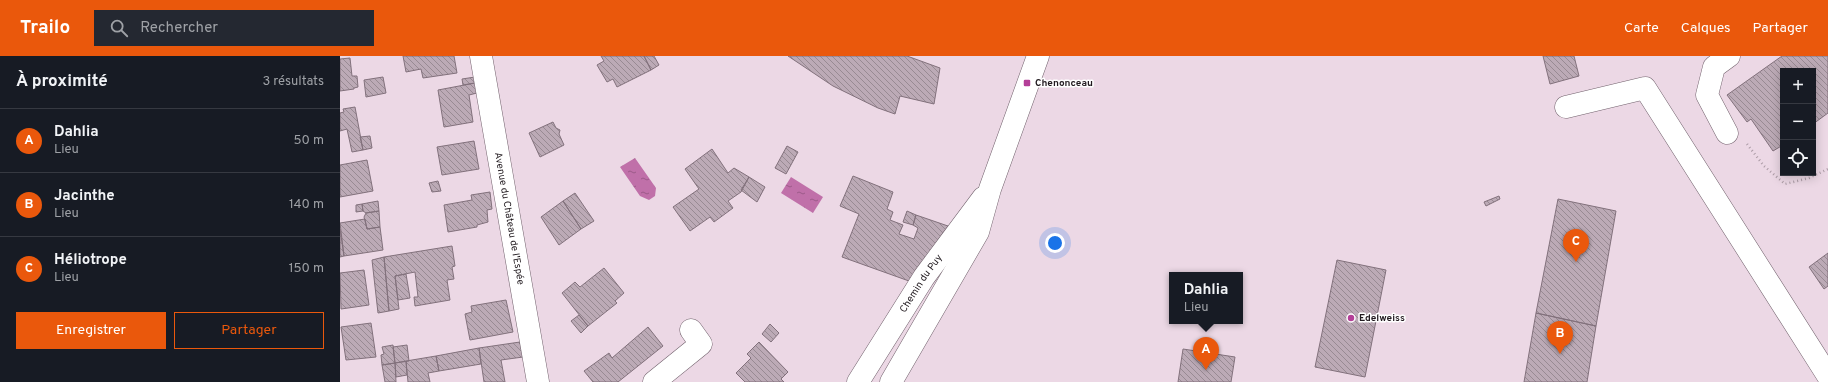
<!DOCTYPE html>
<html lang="fr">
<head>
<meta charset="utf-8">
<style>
  :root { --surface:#171b24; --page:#242831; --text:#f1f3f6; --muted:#9ea1a6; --line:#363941; --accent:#ea580c }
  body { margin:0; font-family:Overpass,sans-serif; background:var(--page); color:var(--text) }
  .controls { position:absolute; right:12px; top:12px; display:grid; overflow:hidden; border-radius:0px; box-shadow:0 2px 10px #0003 }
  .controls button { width:36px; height:36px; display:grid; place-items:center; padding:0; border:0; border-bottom:1px solid var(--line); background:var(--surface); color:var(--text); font:20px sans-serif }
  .you { position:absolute; left:715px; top:187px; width:14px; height:14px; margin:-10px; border:3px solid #fff; border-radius:50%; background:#1a73e8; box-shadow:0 0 0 6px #1a73e833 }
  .badge { display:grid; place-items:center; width:26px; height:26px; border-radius:50%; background:var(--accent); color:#fff; font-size:13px; font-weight:700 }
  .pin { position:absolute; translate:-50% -33px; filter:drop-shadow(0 1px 2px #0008) }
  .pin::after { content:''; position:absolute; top:21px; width:14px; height:12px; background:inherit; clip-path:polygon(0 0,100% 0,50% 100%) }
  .popup { position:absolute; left:829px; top:216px; width:74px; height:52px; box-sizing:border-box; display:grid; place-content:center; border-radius:0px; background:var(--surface); filter:drop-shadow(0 1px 3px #0005); font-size:13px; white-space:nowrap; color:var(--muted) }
  .popup b { font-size:15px; color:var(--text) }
  .popup::after { content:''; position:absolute; left:50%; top:100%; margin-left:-8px; border:8px solid transparent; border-top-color:var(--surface) }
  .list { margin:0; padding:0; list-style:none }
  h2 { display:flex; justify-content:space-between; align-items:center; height:52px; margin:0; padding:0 16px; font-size:17px }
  h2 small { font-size:13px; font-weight:400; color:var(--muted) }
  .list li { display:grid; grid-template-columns:26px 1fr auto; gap:12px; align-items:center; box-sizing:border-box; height:64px; padding:0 16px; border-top:1px solid var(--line) }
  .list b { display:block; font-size:15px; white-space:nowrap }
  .list p { margin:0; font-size:13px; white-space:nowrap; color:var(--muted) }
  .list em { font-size:13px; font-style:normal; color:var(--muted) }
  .actions { display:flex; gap:8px; padding:12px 16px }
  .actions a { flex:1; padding:9px 0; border:1px solid var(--accent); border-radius:0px; text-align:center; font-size:14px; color:var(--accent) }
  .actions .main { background:var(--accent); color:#fff }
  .icon { flex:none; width:22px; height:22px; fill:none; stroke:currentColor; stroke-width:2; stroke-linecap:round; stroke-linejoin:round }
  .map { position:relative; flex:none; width:1488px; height:326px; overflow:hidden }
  header { display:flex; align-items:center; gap:24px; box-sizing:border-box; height:56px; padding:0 20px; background:var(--accent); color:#fff }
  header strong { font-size:19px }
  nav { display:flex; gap:22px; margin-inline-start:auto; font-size:14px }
  .search { width:280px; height:36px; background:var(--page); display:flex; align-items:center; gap:10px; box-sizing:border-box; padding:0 14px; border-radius:0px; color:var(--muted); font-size:15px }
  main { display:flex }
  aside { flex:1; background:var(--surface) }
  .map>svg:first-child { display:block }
</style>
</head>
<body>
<header>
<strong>Trailo</strong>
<div class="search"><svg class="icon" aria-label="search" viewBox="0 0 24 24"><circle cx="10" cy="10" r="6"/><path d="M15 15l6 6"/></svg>Rechercher</div>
<nav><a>Carte</a><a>Calques</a><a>Partager</a></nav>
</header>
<main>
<aside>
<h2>À proximité<small>3 résultats</small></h2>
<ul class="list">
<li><span class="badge">A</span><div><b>Dahlia</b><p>Lieu</p></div><em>50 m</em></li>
<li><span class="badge">B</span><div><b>Jacinthe</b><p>Lieu</p></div><em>140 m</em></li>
<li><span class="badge">C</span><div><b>Héliotrope</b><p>Lieu</p></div><em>150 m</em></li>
</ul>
<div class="actions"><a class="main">Enregistrer</a><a>Partager</a></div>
</aside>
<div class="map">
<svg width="1488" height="326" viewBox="0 0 1488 326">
  <defs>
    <pattern id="water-ripples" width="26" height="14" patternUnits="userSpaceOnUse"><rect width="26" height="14" fill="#c070a9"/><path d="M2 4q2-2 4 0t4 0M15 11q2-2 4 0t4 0" fill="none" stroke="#9c5b89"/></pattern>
    <pattern id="building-back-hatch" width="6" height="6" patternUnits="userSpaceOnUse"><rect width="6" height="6" fill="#bcaab6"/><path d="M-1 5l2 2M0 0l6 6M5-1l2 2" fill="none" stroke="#988a93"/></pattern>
  </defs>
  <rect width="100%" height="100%" fill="#ecd8e5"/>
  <path fill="url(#water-ripples)" d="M 295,102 L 316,132 L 315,140 L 309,144 L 300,140 L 280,111 Z
    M 451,121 L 483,141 L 473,157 L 441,137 Z"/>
  <path fill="url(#building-back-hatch)" stroke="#82717c" d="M 63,0 L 114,0 L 117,17 L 83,22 L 81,13 L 66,16 Z
    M 261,0 L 304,0 L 311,14 L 277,31 L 273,23 L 267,26 L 257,9 L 264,5 Z
    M 304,0 L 314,0 L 319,9 L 311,14 Z
    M 448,0 L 567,0 L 600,12 L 594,48 L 560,40 L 555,58 L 538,52 L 493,30 Z
    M 1203,0 L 1234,0 L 1239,20 L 1210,28 Z
    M 1442,0 L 1488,0 L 1488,57 L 1473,68 L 1473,15 L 1443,15 L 1443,89 L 1433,95 L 1411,63 L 1407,66 L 1387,39 Z
    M 10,2 L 12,20 L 17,20 L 18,31 L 14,32 L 14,33 L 0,35 L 0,3 Z
    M 43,21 L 46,37 L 26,41 L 24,24 Z
    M 135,21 L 135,27 L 123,29 L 122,23 Z
    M 135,27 L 137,37 L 129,39 L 133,66 L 104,71 L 98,34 Z
    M 15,51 L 23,94 L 12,96 L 7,73 L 0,75 L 0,57 L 4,56 L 3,53 Z
    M 213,66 L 216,72 L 220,74 L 219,78 L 224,89 L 200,101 L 189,77 Z
    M 30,80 L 32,92 L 23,94 L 20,81 Z
    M 134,85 L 139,113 L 102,119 L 97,91 Z
    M 447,90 L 458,96 L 446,118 L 435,112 Z
    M 372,93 L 388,117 L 394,112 L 409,121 L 401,136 L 388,145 L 393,152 L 374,166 L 370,161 L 350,175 L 333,151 L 359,133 L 345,113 Z
    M 27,104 L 33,135 L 0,141 L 0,109 Z
    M 513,120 L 553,136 L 547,153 L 553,156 L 550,164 L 563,169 L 559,178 L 574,183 L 578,172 L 573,169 L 576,159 L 608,170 L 569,225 L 502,201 L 519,158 L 500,150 Z
    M 409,121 L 425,131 L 417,146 L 401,134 Z
    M 98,125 L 101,135 L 92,136 L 89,127 Z
    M 150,136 L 152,153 L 147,154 L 148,166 L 137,169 L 137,171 L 108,176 L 104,149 L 132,144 L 131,139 Z
    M 235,137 L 254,165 L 241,173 L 223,145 Z
    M 1159,140 L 1160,143 L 1146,150 L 1144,146 Z
    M 1218,143 L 1276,155 L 1256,270 L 1196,257 Z
    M 38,145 L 39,155 L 26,157 L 23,155 L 22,148 Z
    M 223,145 L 241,173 L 219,189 L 201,161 Z
    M 22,148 L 23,155 L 16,156 L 16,149 Z
    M 39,155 L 40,171 L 27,173 L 24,161 L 26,157 Z
    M 567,155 L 576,159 L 573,169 L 563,166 Z
    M 25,163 L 27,173 L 40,171 L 43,194 L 4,200 L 0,167 Z
    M 0,173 L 4,200 L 0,201 Z
    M 112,190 L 115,210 L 112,211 L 114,223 L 107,224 L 110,244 L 75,250 L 74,241 L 78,241 L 75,216 L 55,220 L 59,253 L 49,255 L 44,201 Z
    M 1488,197 L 1488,230 L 1484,233 L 1469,211 Z
    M 44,201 L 49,255 L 38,257 L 32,204 Z
    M 997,204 L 1046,214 L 1025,321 L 975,311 Z
    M 264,212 L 284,237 L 275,245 L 277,247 L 248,270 L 222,237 L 235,226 L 240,231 Z
    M 24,214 L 29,249 L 1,253 L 0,217 Z
    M 66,218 L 70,242 L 58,244 L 55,220 Z
    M 166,244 L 173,276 L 130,284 L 125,258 L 132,256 L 131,250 Z
    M 1196,257 L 1256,270 L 1247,326 L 1184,326 Z
    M 239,259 L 248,270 L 241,277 L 231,265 Z
    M 31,267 L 36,301 L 6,304 L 1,271 Z
    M 430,268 L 439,277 L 431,286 L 422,278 Z
    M 308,271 L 323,290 L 278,326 L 253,326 L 244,315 L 269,297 L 272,302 Z
    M 180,286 L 183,301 L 161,304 L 165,326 L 144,326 L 139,292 Z
    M 419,286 L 448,316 L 441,323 L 444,326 L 405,326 L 396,317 L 411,302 L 407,298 Z
    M 53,289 L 55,307 L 42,309 L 41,299 L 44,298 L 42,291 Z
    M 67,289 L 69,305 L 55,307 L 53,291 Z
    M 139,292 L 141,308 L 99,315 L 96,300 Z
    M 843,293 L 895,301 L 891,326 L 838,326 Z
    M 96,300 L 99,315 L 88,317 L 90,326 L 68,326 L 66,305 Z
    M 66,305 L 67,319 L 56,321 L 55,307 Z
    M 55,307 L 56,326 L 45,326 L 42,309 Z"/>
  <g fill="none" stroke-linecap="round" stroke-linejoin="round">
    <g stroke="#72626d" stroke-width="23">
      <g id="minor">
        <path id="s1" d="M 141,0 L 198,326"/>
        <path d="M 1226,51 L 1305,32 L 1488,320"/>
        <path d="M 1387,77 L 1367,39 L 1374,11 L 1389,0"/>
        <path d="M 314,326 L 361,288 L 351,274"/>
        <path id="s2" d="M 518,326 L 584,221 L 643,142"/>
        <path d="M 551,326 L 638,176 L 650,133 L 698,0"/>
      </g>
    </g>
    <path stroke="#ab9ba5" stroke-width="2.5" stroke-dasharray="1 3" stroke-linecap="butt" d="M 1407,88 L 1424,110 L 1445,128 L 1469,122 L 1488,113"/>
    <use href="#minor" stroke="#fff" stroke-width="22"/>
  </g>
  <g fill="#b43f98" stroke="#fff" stroke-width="1.5">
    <rect x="683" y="23" width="8" height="8" rx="2"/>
    <circle cx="1011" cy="262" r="4"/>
  </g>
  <g text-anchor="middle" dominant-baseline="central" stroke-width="3" stroke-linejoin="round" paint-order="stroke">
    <g font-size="10" font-weight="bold" fill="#211a1f" stroke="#fff" text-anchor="start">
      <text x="695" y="27">Chenonceau</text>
      <text x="1019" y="262">Edelweiss</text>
    </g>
    <g font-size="10" fill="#211a1f" stroke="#fff">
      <text stroke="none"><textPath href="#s1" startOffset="165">Avenue du Château de l'Espée</textPath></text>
      <text stroke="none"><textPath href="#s2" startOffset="117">Chemin du Puy</textPath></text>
    </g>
  </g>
</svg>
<div class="controls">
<button>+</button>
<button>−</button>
<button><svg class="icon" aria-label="locate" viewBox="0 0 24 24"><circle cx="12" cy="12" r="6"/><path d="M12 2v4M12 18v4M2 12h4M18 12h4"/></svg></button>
</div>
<div class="you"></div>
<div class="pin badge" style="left:866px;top:314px">A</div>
<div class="popup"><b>Dahlia</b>Lieu</div>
<div class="pin badge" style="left:1220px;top:298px">B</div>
<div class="pin badge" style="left:1236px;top:206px">C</div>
</div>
</main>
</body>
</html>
